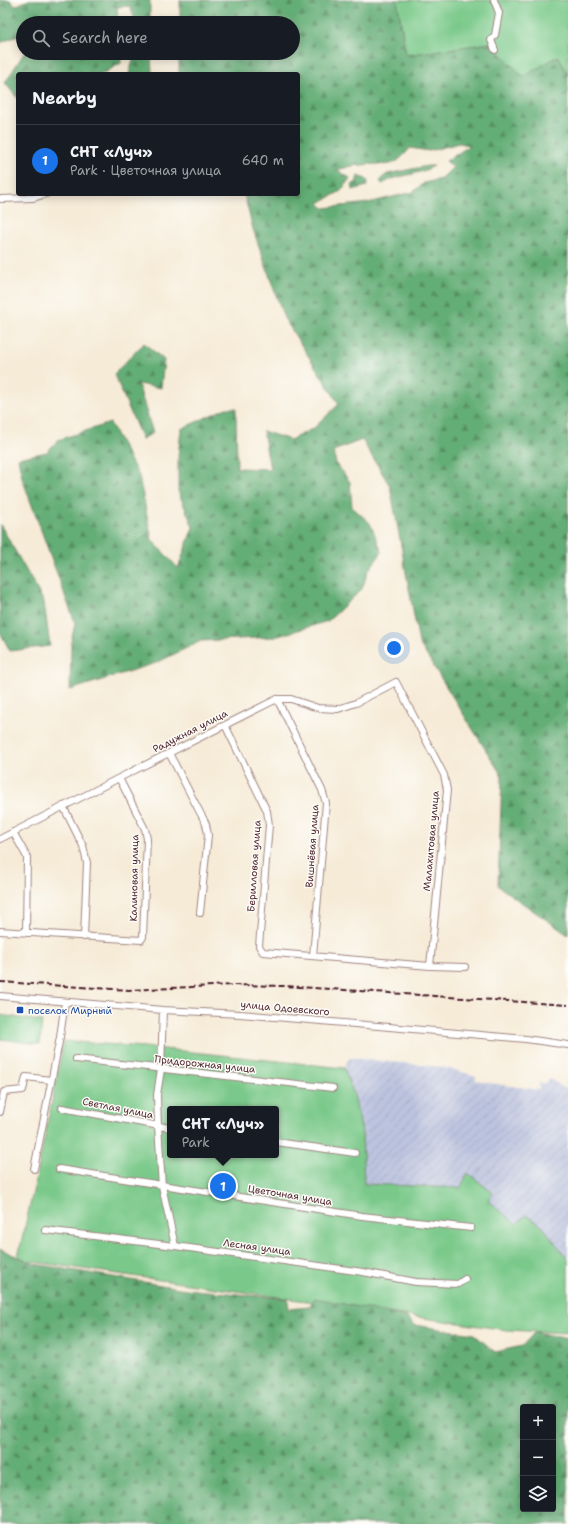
<!DOCTYPE html>
<html lang="en">
<head>
<meta charset="utf-8">
<style>
  :root { --surface:#171b24; --page:#20242c; --text:#f1f3f6; --muted:#9ea1a6; --line:#363941; --accent:#1a73e8 }
  body { margin:0; font-family:"Shantell Sans",sans-serif; background:var(--page); color:var(--text) }
  .controls { position:absolute; right:12px; bottom:12px; display:grid; overflow:hidden; border-radius:4px; box-shadow:0 2px 10px #0003 }
  .controls button { width:36px; height:36px; display:grid; place-items:center; padding:0; border:0; border-bottom:1px solid var(--line); background:var(--surface); color:var(--text); font:20px sans-serif }
  .you { position:absolute; left:394px; top:648px; width:14px; height:14px; margin:-10px; border:3px solid #fff; border-radius:50%; background:#1a73e8; box-shadow:0 0 0 6px #1a73e833 }
  .badge { display:grid; place-items:center; width:26px; height:26px; border-radius:50%; background:var(--accent); color:#fff; font-size:13px; font-weight:700 }
  .pin { position:absolute; translate:-50% -50%; border:2px solid #fff; box-shadow:0 1px 4px #0006 }
  .popup { position:absolute; left:167px; top:1106px; width:112px; height:52px; box-sizing:border-box; display:grid; place-content:center; border-radius:4px; background:var(--surface); filter:drop-shadow(0 1px 3px #0005); font-size:13px; white-space:nowrap; color:var(--muted) }
  .popup b { font-size:15px; color:var(--text) }
  .popup::after { content:''; position:absolute; left:50%; top:100%; margin-left:-8px; border:8px solid transparent; border-top-color:var(--surface) }
  .list { margin:0; padding:0; list-style:none }
  h2 { display:flex; justify-content:space-between; align-items:center; height:52px; margin:0; padding:0 16px; font-size:17px }
  h2 small { font-size:13px; font-weight:400; color:var(--muted) }
  .list li { display:grid; grid-template-columns:26px 1fr auto; gap:12px; align-items:center; box-sizing:border-box; height:72px; padding:0 16px; border-top:1px solid var(--line) }
  .list b { display:block; font-size:15px; white-space:nowrap }
  .list p { margin:0; font-size:13px; white-space:nowrap; color:var(--muted) }
  .list em { font-size:13px; font-style:normal; color:var(--muted) }
  .icon { flex:none; width:22px; height:22px; fill:none; stroke:currentColor; stroke-width:2; stroke-linecap:round; stroke-linejoin:round }
  .map { position:relative; flex:none; width:568px; height:1524px; overflow:hidden }
  .search { position:absolute; background:var(--surface); box-shadow:0 2px 10px #0003; left:16px; top:16px; width:284px; height:44px; display:flex; align-items:center; gap:10px; box-sizing:border-box; padding:0 14px; border-radius:22px; color:var(--muted); font-size:15px }
  .panel { position:absolute; background:var(--surface); box-shadow:0 2px 10px #0003; left:16px; top:72px; width:284px; height:124px; border-radius:4px }
  .map>svg:first-child { display:block }
</style>
</head>
<body>
<div class="map">
<svg width="568" height="1524" viewBox="0 0 568 1524">
  <defs>
    <pattern id="industrial-furrows" width="10" height="10" patternUnits="userSpaceOnUse"><rect width="10" height="10" fill="#bcc3de"/><path d="M-1 1l2-2M0 10L10 0M9 11l2-2" fill="none" stroke="#a3a7bf"/></pattern>
    <pattern id="forest-firs" width="22" height="20" patternUnits="userSpaceOnUse"><rect width="22" height="20" fill="#63ad76"/><path d="M5 1l3.5 6h-7zM16 11l3.5 6h-7z" fill="#548c61"/></pattern>
  </defs>
  <rect width="100%" height="100%" fill="#fdfcf7"/>
  <filter id="ink" filterUnits="userSpaceOnUse"><feTurbulence type="fractalNoise" baseFrequency=".025" numOctaves="2"/><feDisplacementMap in="SourceGraphic" scale="8" xChannelSelector="R" yChannelSelector="G"/><feConvolveMatrix kernelMatrix="1 2 1 2 8 2 1 2 1" color-interpolation-filters="sRGB"/></filter>
  <filter id="wash" filterUnits="userSpaceOnUse"><feTurbulence type="fractalNoise" baseFrequency=".012" numOctaves="4" result="noise"/><feDisplacementMap in="SourceGraphic" scale="16" xChannelSelector="R" yChannelSelector="G"/><feGaussianBlur stdDeviation="0.9" result="paint"/><feColorMatrix in="noise" values="0 0 0 0 0 0 0 0 0 0 0 0 0 0 0 0 0 1.4 0 .05"/><feComposite in="paint" operator="in"/></filter>
  <g filter="url(#wash)">
    <rect width="100%" height="100%" fill="#f6ebd7"/>
    <path fill="url(#industrial-furrows)" d="M 349,1058 L 443,1067 L 476,1076 L 476,1081 L 539,1090 L 539,1083 L 546,1083 L 549,1078 L 565,1089 L 568,1085 L 568,1259 L 542,1226 L 516,1224 L 488,1201 L 493,1193 L 468,1174 L 460,1188 L 364,1184 L 362,1132 L 354,1095 L 344,1068 Z"/>
    <path fill="#7ac98a" stroke="#62745a" fill-rule="evenodd" d="M 397,0 L 568,0 L 568,75 L 558,56 L 523,77 L 491,43 L 406,55 Z
      M 0,1015 L 42,1021 L 40,1044 L 0,1039 Z
      M 64,1041 L 145,1047 L 344,1068 L 354,1095 L 362,1132 L 364,1184 L 460,1188 L 468,1173 L 493,1193 L 488,1201 L 516,1224 L 526,1215 L 542,1226 L 568,1259 L 568,1333 L 507,1330 L 28,1261 L 18,1256 L 37,1175 ZM 170,1109 L 276,1109 L 276,1155 L 170,1155 Z"/>
    <path fill="url(#forest-firs)" stroke="#566650" fill-rule="evenodd" d="M 0,0 L 10,0 L 15,6 L 29,0 L 150,0 L 150,23 L 136,23 L 130,6 L 117,7 L 118,23 L 23,23 L 23,46 L 22,34 L 0,43 Z
      M 180,0 L 397,0 L 406,55 L 491,43 L 523,77 L 558,56 L 568,75 L 568,935 L 498,886 L 502,776 L 419,643 L 390,486 L 362,440 L 333,451 L 336,463 L 350,482 L 352,507 L 370,523 L 382,552 L 368,571 L 362,589 L 328,621 L 275,637 L 201,641 L 156,663 L 70,690 L 71,642 L 75,623 L 22,478 L 18,458 L 47,452 L 58,440 L 110,423 L 139,476 L 152,540 L 178,568 L 193,527 L 178,491 L 178,457 L 181,429 L 226,408 L 236,408 L 237,468 L 270,469 L 263,431 L 290,440 L 314,428 L 339,404 L 284,318 L 253,229 L 244,194 L 298,194 L 298,74 L 179,74 L 179,53 L 293,53 L 293,23 L 180,23 ZM 459,143 L 469,145 L 466,148 L 446,161 L 453,167 L 441,179 L 424,183 L 413,192 L 368,203 L 324,208 L 319,203 L 341,191 L 350,178 L 337,170 C 345,168 353,165 362,165 C 387,162 391,172 410,148 L 429,151 Z
      M 24,53 L 120,53 L 121,63 L 102,74 L 18,74 L 18,99 L 5,83 Z
      M 135,53 L 151,53 L 152,74 L 129,74 Z
      M 427,166 L 434,166 C 418,176 398,174 382,184 L 380,180 L 387,174 Z
      M 358,176 L 366,179 L 368,181 L 367,186 L 353,190 L 352,184 L 356,183 Z
      M 144,343 L 164,360 L 161,388 L 138,384 L 153,433 L 142,439 L 114,374 Z
      M 0,524 L 44,602 L 50,646 L 10,651 L 0,632 Z
      M 0,1249 L 34,1264 L 186,1289 L 288,1299 L 289,1309 L 309,1307 L 315,1298 L 407,1317 L 414,1325 L 474,1334 L 495,1352 L 522,1346 L 535,1332 L 568,1339 L 568,1524 L 0,1524 ZM 523,1407 L 553,1407 L 553,1509 L 523,1509 Z"/>
  </g>
  <g filter="url(#ink)">
    <g fill="none" stroke-linecap="round" stroke-linejoin="round">
      <g stroke="#a08581" stroke-width="8">
        <path id="minor" d="M 494,0 L 499,13 L 495,35 L 491,40 L 495,50
          M 0,199 L 33,198 L 46,194
          M 277,699 L 322,790 L 326,803 L 313,956
          M 225,725 L 267,811 L 269,825 L 259,946 L 263,952 L 430,966 L 465,967
          M 169,753 L 206,824 L 208,835 L 200,913
          M 63,806 L 83,846 L 87,863 L 84,937
          M 13,832 L 27,857 L 26,933
          M 0,839 L 119,778 L 277,699 L 291,699 L 318,708 L 338,709 L 356,703 L 396,682 L 444,775 L 447,790 L 430,966
          M 0,931 L 141,940 L 143,937 L 147,839 L 145,829 L 119,778
          M 0,996 L 163,1010 L 240,1014 L 526,1039 L 568,1045
          M 163,1010 L 161,1069 L 157,1095 L 158,1126 L 162,1186 L 175,1246
          M 76,1059 L 333,1088
          M 62,1108 L 170,1128
          M 0,1112 L 4,1092 L 23,1090 L 26,1077 L 51,1080
          M 276,1142 L 355,1153
          M 34,1169 L 60,1037 L 65,1002
          M 59,1169 L 362,1216 L 471,1228
          M 45,1230 L 175,1246 L 363,1272 L 416,1282 L 458,1284 L 465,1279"/>
      </g>
      <use href="#minor" stroke="#fff" stroke-width="6"/>
      <path stroke="#4a1f2b" stroke-width="2" stroke-dasharray="6 3" stroke-linecap="butt" d="M 0,982 L 129,990 L 233,985 L 285,986 L 568,1005"/>
    </g>
  </g>
  <rect fill="#1a4fb4" stroke="#fdfcf7" stroke-width="1.5" x="16" y="1006" width="8" height="8" rx="2"/>
  <g text-anchor="middle" dominant-baseline="central" stroke-width="3" stroke-linejoin="round" paint-order="stroke">
    <g font-size="10" fill="#4a1f2b" stroke="#fdfcf7">
      <text transform="translate(190 731) rotate(-27)">Радужная улица</text>
      <text transform="translate(431 841) rotate(-85)">Малахитовая улица</text>
      <text transform="translate(312 846) rotate(-86)">Вишнёвая улица</text>
      <text transform="translate(254 866) rotate(-86)">Берилловая улица</text>
      <text transform="translate(134 878) rotate(-89)">Калиновая улица</text>
      <text transform="translate(285 1008) rotate(5)">улица Одоевского</text>
      <text transform="translate(205 1064) rotate(6)">Придорожная улица</text>
      <text transform="translate(118 1108) rotate(11)">Светлая улица</text>
      <text transform="translate(290 1195) rotate(9)">Цветочная улица</text>
      <text transform="translate(257 1247) rotate(8)">Лесная улица</text>
    </g>
    <g font-size="10" fill="#164399" stroke="#fdfcf7" text-anchor="start">
      <text x="28" y="1010">поселок Мирный</text>
    </g>
  </g>
</svg>
<div class="controls">
<button>+</button>
<button>−</button>
<button><svg class="icon" aria-label="layers" viewBox="0 0 24 24"><path d="M12 4l9 5-9 5-9-5zM3 14l9 5 9-5"/></svg></button>
</div>
<div class="you"></div>
<div class="pin badge" style="left:223px;top:1186px">1</div>
<div class="popup"><b>СНТ «Луч»</b>Park</div>
<div class="search"><svg class="icon" aria-label="search" viewBox="0 0 24 24"><circle cx="10" cy="10" r="6"/><path d="M15 15l6 6"/></svg>Search here</div>
<section class="panel">
<h2>Nearby<small></small></h2>
<ul class="list">
<li><span class="badge">1</span><div><b>СНТ «Луч»</b><p>Park · Цветочная улица</p></div><em>640 m</em></li>
</ul>
</section>
</div>
</body>
</html>
